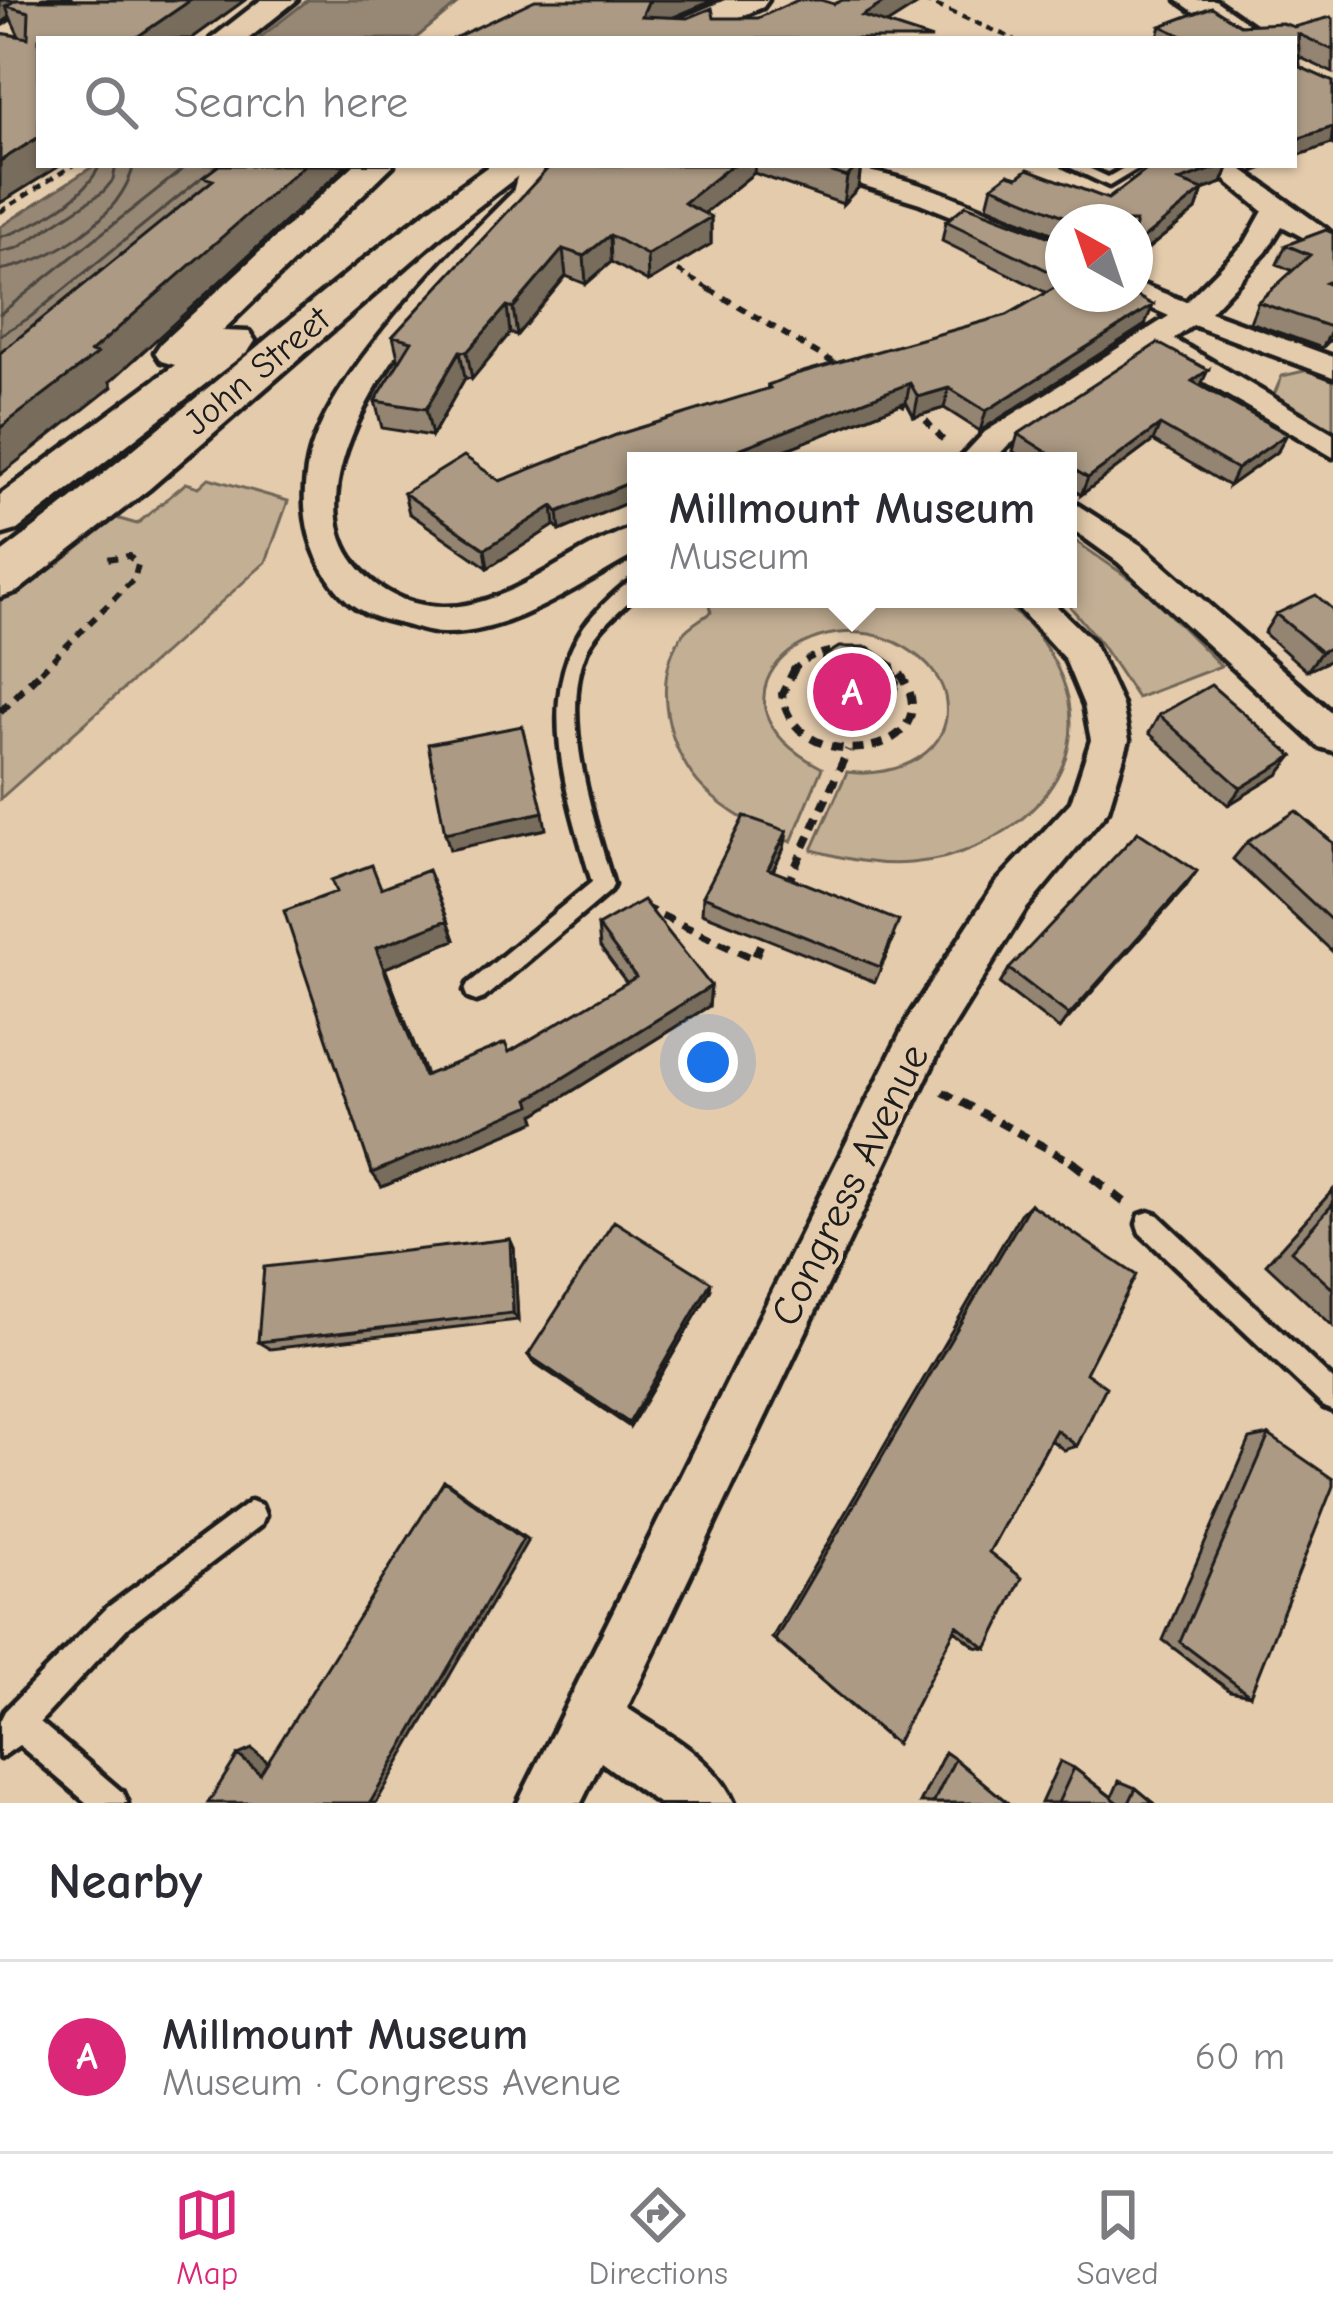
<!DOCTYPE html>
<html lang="en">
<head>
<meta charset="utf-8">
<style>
  :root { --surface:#fff; --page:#f2f2f3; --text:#2b2b33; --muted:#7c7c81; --line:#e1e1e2; --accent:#db2777 }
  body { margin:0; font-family:"Comic Neue",sans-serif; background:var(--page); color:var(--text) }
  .compass { position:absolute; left:1045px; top:204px; width:108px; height:108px; border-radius:50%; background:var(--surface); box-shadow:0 3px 9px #0004; rotate:320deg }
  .you { position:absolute; left:708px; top:1062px; width:42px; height:42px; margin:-30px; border:9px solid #fff; border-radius:50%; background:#1a73e8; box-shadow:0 0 0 18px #1a73e833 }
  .badge { display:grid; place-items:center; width:78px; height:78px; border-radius:50%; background:var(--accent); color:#fff; font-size:39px; font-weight:700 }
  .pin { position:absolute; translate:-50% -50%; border:6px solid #fff; box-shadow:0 3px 12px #0006 }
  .popup { position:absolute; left:627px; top:452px; width:450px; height:156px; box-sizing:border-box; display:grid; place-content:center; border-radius:0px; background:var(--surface); filter:drop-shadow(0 3px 9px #0005); font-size:39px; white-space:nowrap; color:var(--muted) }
  .popup b { font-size:45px; color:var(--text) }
  .popup::after { content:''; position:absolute; left:50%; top:100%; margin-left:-24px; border:24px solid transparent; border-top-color:var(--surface) }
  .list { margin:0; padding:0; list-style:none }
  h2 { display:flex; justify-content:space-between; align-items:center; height:156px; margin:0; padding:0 48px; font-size:51px }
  h2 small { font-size:39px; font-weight:400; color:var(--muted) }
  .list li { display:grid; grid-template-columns:78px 1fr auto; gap:36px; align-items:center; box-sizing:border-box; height:192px; padding:0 48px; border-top:3px solid var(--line) }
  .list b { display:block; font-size:45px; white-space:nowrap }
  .list p { margin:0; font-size:39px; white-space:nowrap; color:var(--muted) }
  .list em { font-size:39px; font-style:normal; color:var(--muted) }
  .icon { flex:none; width:66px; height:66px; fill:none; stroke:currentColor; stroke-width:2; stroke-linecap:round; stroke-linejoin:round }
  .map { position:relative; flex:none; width:1333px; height:1803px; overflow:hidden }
  .search { position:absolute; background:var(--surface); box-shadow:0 3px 9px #0004; left:36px; right:36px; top:36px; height:132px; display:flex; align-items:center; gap:30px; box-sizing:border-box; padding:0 42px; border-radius:0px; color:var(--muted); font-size:45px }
  .sheet { height:348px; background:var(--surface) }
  nav { display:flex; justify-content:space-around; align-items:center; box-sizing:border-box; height:168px; border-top:3px solid var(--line); background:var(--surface); font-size:33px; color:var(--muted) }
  nav a { display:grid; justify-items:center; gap:6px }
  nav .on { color:var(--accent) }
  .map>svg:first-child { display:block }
</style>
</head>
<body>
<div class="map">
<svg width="1333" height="1803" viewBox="0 0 1333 1803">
  <rect width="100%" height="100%" fill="#e4cbac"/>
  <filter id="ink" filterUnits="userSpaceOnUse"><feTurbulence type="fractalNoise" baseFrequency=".00833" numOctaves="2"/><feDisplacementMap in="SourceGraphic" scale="24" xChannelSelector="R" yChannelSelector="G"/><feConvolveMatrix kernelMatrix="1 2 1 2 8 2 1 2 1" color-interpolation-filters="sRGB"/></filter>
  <g filter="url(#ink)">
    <path fill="#c3af94" stroke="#706658" stroke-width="3" d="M 1313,369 L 1333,378 L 1333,434 L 1273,397 L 1282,376 Z
      M 209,478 L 288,501 L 266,562 L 0,799 L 0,599 L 116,518 L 137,524 L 186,483 L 199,487 Z
      M 1068,536 L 1142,587 L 1221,666 L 1137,698 L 1101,644 L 1064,599 L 1068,599 Z
      M 714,599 C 787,599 860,599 933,599 C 951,599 981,594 997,601 C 1027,616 1048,646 1061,676 C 1103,776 1005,856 911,863 C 876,866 846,859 812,850 L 847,772 C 895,779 957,753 945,696 C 942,681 931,667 920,658 C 827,581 682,696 822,768 L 791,842 C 758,828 729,814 704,789 C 668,753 650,680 682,635 C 688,626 702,619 711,612 L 708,603 Z"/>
    <path fill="#978875" stroke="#665d51" stroke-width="3" d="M 308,0 L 462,0 L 415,39 L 258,39 Z
      M 95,165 L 260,165 L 0,367 L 0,227 Z"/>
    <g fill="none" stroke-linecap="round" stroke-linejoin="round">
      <path stroke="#4d4740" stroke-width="3" d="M 0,237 C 35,227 84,199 100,165
        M 0,252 L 18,248 L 103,192 L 113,180 L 116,165
        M 0,270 C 54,260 119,220 134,165
        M 0,314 L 188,165
        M 0,335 L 29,318 L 200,179"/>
      <g stroke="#1c1c1c" stroke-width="9">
        <path id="lane" d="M 1065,165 L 1082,165 L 1108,177 L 1129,165 L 1144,165 L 1109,186 Z
          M 636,579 L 636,595 C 618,612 596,629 586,652 C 559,716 594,821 613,885 L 610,891 L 484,998 L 476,1001 L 468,998 L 465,991 L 468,984 L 592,882 C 567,797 527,679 600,608 C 611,597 622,585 636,579 Z
          M 1149,1212 L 1158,1215 L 1333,1380 L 1333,1411 L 1324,1407 L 1140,1233 L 1137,1224 L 1140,1215 Z
          M 251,1501 L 261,1505 L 265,1515 L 261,1525 L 128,1627 L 40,1722 L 122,1792 L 127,1803 L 87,1803 L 19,1745 L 0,1758 L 0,1721 L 5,1711 L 108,1607 Z"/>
      </g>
      <g stroke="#1c1c1c" stroke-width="9">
        <path id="street" d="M 43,0 L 69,0 L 0,46 L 0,29 Z
          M 508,165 L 540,167 L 544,172 C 532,218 483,248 452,283 C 400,342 298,478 351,558 C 372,589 404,606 443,607 C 513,608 571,546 636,527 L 636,554 C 579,584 510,635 443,633 C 428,633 412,626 398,623 C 363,616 344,603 326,574 C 305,541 300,498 309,459 C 328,376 452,252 513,192 L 518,174 Z
          M 810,165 C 898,165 983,210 1063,243 L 1063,261 L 920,203 L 814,170 Z
          M 1207,165 L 1236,165 L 1333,234 L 1333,253 L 1282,226 L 1266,252 L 1210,312 L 1333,357 L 1333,377 L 1193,325 L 1174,339 L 1333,433 L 1333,457 L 1155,353 L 1007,446 L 993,461 L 958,461 L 985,432 L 1169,316 L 1125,296 L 1135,294 L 1135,282 L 1186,302 L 1245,243 L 1263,211 Z
          M 1068,499 L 1142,546 L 1333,714 L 1333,751 L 1319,747 L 1118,562 L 1068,526 Z
          M 1010,599 L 1049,599 L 1093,642 L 1122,705 L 1129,740 L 1108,810 L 1025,910 L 943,1043 L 627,1708 C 666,1734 715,1758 734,1803 L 658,1803 L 601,1762 L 581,1803 L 518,1803 L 911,1013 L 995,884 L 1071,802 L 1091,740 L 1084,705 L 1065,659 Z"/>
      </g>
      <g stroke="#1c1c1c" stroke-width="9">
        <path id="secondary" d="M 261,0 L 297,0 L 248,39 L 211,39 Z
          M 725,0 L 768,0 L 763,7 L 688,39 L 645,39 L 650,32 Z
          M 1177,0 L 1215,0 L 1271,39 L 1233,39 Z
          M 354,165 L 393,165 L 222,331 L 249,332 L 255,341 L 249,350 L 17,530 L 0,535 L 0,495 L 175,365 L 161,361 L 155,352 L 161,343 Z
          M 490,165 L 532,165 L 443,234 L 149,489 L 18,591 L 0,597 L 0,554 C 168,429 320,285 490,165 Z"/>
      </g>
      <path stroke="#1c1c1c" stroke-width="4.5" stroke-dasharray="8 6" stroke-linecap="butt" d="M 923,0 L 1014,39
        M 0,212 L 73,165
        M 666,264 L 714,292"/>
      <path stroke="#1c1c1c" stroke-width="6" stroke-dasharray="9 8" stroke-linecap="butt" d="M 709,289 L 839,366
        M 898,401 L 920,414 L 945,442
        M 41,671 L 134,579 L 138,565 L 129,556 L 106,559
        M 792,671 C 821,642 869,642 898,671"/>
      <path stroke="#1c1c1c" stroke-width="8" stroke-dasharray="12 9" stroke-linecap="butt" d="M 795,668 L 782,694 C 794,784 964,754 896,668
        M 0,712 L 44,668
        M 787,885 L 848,750
        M 643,907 L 754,959 L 766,931
        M 943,1092 L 1076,1164"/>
      <path stroke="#1c1c1c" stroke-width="9" stroke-dasharray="15 12" stroke-linecap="butt" d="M 1071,1161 L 1124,1202"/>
      <use href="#lane" fill="#e4cbac" fill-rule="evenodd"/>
      <use href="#street" fill="#e4cbac" fill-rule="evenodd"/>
      <use href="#secondary" fill="#e4cbac" fill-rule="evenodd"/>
    </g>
    <path fill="#948472" stroke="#1c1c1c" stroke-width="3" d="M 0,0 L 245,0 L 191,39 L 39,39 L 39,165 L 61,165 L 0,203 L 0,33 L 19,36 L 10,17 Z
      M 1333,19 L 1333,73 L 1299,57 L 1300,67 L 1333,82 L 1333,145 L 1331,144 L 1294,157 L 1294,39 L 1157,39 L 1161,26 L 1240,25 L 1294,27 Z
      M 543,165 L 879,165 L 876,168 L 861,167 L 858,188 L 843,204 L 754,173 L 704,213 L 711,217 L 711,244 L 648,282 L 611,262 L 586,284 L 566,276 L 517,335 L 510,333 L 472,379 L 465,378 L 432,436 L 382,428 L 375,401 L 399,362 L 393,336 L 544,173 Z
      M 1153,165 L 1229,165 L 1222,183 L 1202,190 L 1203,190 L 1196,210 L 1135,259 L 1135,222 L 1063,222 L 1063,238 L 987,206 L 992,186 L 1018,177 L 1108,199 Z
      M 946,221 L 1063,242 L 1063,294 L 1145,325 L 980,431 L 944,408 L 914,417 L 906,402 L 757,461 L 636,461 L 636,499 L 560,531 L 555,525 L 488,568 L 409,513 L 404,493 L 500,481 L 767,389 L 768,385 L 1007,315 L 1047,293 L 942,241 Z
      M 1326,230 L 1333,337 L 1322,348 L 1250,322 L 1258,302 L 1293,271 L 1277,264 L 1286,245 Z
      M 1201,386 L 1278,451 L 1229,486 L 1153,441 L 1081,495 L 1068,486 L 1068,461 L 1029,461 L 1013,451 L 1018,434 Z
      M 1276,614 L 1333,659 L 1307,671 L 1264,633 Z
      M 823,657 L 893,703 L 877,718 L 847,724 L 824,712 L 815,700 Z
      M 1159,715 L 1279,774 L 1228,805 L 1149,733 Z
      M 787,831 L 784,848 L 773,871 L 894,937 L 875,982 L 702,913 L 703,896 Z
      M 1247,842 L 1333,843 L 1333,952 L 1233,859 Z
      M 1197,871 L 1059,1029 L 1000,984 L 1009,969 Z
      M 381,888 L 448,920 L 455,940 L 385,968 L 426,1075 L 509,1052 L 627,983 L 600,947 L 598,926 L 711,986 L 709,1006 L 534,1115 L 536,1121 L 382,1187 Z
      M 1333,1190 L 1333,1326 L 1266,1264 Z
      M 1030,1204 L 1086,1373 L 1077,1446 L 1064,1450 L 1051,1440 L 989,1552 L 987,1649 L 976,1647 L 955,1630 L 888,1738 L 772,1638 L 1020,1214 Z
      M 510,1239 L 514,1248 L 518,1320 L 270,1349 L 258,1342 Z
      M 710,1291 L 630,1427 L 532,1361 L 528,1355 Z
      M 1269,1435 L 1250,1695 L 1230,1691 L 1163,1640 L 1250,1439 Z
      M 945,1752 L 955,1759 L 1008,1803 L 920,1803 Z
      M 1060,1761 L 1074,1768 L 1112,1797 L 1119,1781 L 1136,1788 L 1154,1803 L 1041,1803 Z"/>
    <path fill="#786c5c" stroke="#1c1c1c" stroke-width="3" d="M 0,0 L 35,0 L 6,6 L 10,17 L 0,24 Z
      M 191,0 L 245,0 L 191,39 L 134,39 Z
      M 653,0 L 714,0 L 648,28 L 642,16 L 648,2 Z
      M 888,0 L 921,0 L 920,3 L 863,39 L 862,16 Z
      M 1333,127 L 1331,144 L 1294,157 L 1294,140 Z
      M 39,137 L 39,165 L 61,165 L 0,203 L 0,161 Z
      M 304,165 L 347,165 L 110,382 L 112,387 L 0,475 L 0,428 Z
      M 732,165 L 755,165 L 754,173 L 684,230 L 684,203 Z
      M 858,165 L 861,165 L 858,188 L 843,204 L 847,177 Z
      M 1224,165 L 1229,165 L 1222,183 L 1171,201 L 1179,181 Z
      M 1256,165 L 1271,165 L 1253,172 Z
      M 1203,190 L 1196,210 L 1135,259 L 1135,245 Z
      M 711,217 L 711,244 L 648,282 L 647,255 Z
      M 610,235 L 611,262 L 586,284 L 584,256 Z
      M 563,249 L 566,276 L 517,335 L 513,308 Z
      M 1153,305 L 1145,325 L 980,431 L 986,411 Z
      M 507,306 L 510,333 L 472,379 L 467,352 Z
      M 1333,328 L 1333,337 L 1322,348 Z
      M 460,351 L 465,378 L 432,436 L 426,409 Z
      M 1208,370 L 1200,387 L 1192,381 Z
      M 910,383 L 906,402 L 757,461 L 708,461 Z
      M 949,388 L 944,408 L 914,417 L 918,397 Z
      M 1160,425 L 1153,441 L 1081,495 L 1088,478 Z
      M 1287,434 L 1278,451 L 1229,486 L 1237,469 Z
      M 636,480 L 636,499 L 560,531 L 558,512 Z
      M 553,506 L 555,525 L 488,568 L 485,549 Z
      M 1333,646 L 1333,659 L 1307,671 L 1321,652 Z
      M 898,684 L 893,703 L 877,718 L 847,724 L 851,705 Z
      M 1293,756 L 1279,774 L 1228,805 L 1241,788 Z
      M 543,812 L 546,829 L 450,850 L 445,833 Z
      M 787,831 L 784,848 L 765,886 L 768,869 Z
      M 1197,871 L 1185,888 L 1059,1029 L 1069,1015 Z
      M 448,920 L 455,940 L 385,968 L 432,1093 L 424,1076 L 376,948 Z
      M 711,986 L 709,1006 L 534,1115 L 536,1121 L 382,1187 L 372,1173 L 529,1099 Z
      M 510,1239 L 514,1248 L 518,1320 L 513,1313 Z
      M 711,1282 L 710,1291 L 630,1427 L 629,1423 Z
      M 444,1481 L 450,1484 L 528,1540 L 376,1803 L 370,1803 Z
      M 252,1749 L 274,1767 L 260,1774 L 238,1755 Z"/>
    <path fill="#ac9a84" stroke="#1c1c1c" stroke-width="3" d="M 16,0 L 191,0 L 134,39 L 39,39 L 39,137 L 0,161 L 0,33 L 28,38 L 29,12 L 6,6 Z
      M 535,0 L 653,0 L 648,2 L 642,16 L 688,18 L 712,8 L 714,18 L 758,18 L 798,0 L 821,0 L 834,4 L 843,0 L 888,0 L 862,16 L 932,39 L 585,39 L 579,36 L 574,39 L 452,39 Z
      M 1212,7 L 1240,25 L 1282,23 L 1294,27 L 1331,17 L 1333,19 L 1333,50 L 1298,34 L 1300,67 L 1333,82 L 1333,127 L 1294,140 L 1294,39 L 1189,39 L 1161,26 Z
      M 219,165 L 304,165 L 91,352 L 97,354 L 0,428 L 0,353 L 213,180 L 203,177 Z
      M 551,165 L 732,165 L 684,203 L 711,217 L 647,255 L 610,235 L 584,256 L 563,249 L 513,308 L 507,306 L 467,352 L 460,351 L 426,409 L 375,401 L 412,341 L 393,336 Z
      M 811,165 L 858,165 L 847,177 Z
      M 1153,165 L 1224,165 L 1179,181 L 1203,190 L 1135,245 L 1135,222 L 1071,222 L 1071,219 L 992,186 L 1008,174 L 1018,177 L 1028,169 L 1108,199 Z
      M 966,205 L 1063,242 L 1063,278 L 946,221 Z
      M 1326,230 L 1333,233 L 1333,280 L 1326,283 L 1333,286 L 1333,328 L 1258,302 L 1310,255 L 1286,245 Z
      M 1063,283 L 1063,294 L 1133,294 L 1153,305 L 986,411 L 949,388 L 918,397 L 910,383 L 708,461 L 636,461 L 636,480 L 558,512 L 553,506 L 485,549 L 404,493 L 464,456 L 500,481 L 616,435 L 770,388 L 768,385 L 796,374 L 1007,315 Z
      M 1158,343 L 1208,370 L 1192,381 L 1287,434 L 1237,469 L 1160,425 L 1088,478 L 1068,466 L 1068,461 L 1061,461 L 1018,434 Z
      M 1316,595 L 1333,610 L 1333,646 L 1321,652 L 1276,614 Z
      M 839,647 L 868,647 L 893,664 L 898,684 L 881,699 L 851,705 L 828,693 L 819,681 L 823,657 Z
      M 1211,685 L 1293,756 L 1241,788 L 1159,715 Z
      M 522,726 L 543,812 L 445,833 L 428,744 Z
      M 1296,811 L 1333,843 L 1333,922 L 1247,842 Z
      M 744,816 L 787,831 L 768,869 L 899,921 L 880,967 L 703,896 Z
      M 1138,832 L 1197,871 L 1069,1015 L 1009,969 Z
      M 372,865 L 381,888 L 428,870 L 448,920 L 376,948 L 424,1076 L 505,1043 L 509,1052 L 636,977 L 598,926 L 643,900 L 711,986 L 529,1099 L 531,1105 L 372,1173 L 284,911 L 336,892 L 331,880 Z
      M 1030,1204 L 1136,1275 L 1086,1373 L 1106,1387 L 1077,1446 L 1056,1430 L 989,1552 L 1022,1578 L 987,1649 L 957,1625 L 896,1744 L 775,1640 Z
      M 1333,1204 L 1333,1289 L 1291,1251 Z
      M 614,1221 L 711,1282 L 629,1423 L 528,1355 Z
      M 510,1239 L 513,1313 L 258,1342 L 264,1267 Z
      M 1269,1435 L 1333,1479 L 1333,1486 L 1250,1695 L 1180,1642 Z
      M 444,1481 L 523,1539 L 370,1803 L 208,1803 L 238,1755 L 260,1774 Z
      M 955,1759 L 1008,1803 L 933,1803 Z
      M 1074,1768 L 1119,1803 L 1058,1803 Z
      M 1136,1788 L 1154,1803 L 1129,1803 Z"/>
  </g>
  <g text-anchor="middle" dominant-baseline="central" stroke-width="9" stroke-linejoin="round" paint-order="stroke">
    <g font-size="36" fill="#1c1c1c" stroke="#e4cbac">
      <text transform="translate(257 371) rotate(-40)">John Street</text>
    </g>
    <g font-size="42" fill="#1c1c1c" stroke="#e4cbac">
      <text transform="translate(850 1185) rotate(-64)">Congress Avenue</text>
    </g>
  </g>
</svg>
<svg class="compass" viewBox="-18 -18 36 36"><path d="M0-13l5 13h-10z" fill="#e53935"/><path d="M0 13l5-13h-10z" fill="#7c7c81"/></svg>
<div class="you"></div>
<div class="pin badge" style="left:852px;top:692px">A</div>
<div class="popup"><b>Millmount Museum</b>Museum</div>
<div class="search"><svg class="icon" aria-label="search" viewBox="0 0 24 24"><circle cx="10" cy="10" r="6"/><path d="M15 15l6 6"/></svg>Search here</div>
</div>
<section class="sheet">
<h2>Nearby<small></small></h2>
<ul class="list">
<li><span class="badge">A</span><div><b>Millmount Museum</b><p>Museum · Congress Avenue</p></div><em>60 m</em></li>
</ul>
</section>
<nav>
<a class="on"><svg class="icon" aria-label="map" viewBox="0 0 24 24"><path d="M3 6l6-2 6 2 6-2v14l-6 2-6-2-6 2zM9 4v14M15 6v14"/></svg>Map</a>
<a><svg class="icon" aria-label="directions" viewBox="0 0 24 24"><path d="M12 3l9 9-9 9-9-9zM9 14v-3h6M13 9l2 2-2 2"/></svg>Directions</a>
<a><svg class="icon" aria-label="saved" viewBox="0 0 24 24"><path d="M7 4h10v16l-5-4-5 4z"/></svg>Saved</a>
</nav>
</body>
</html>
